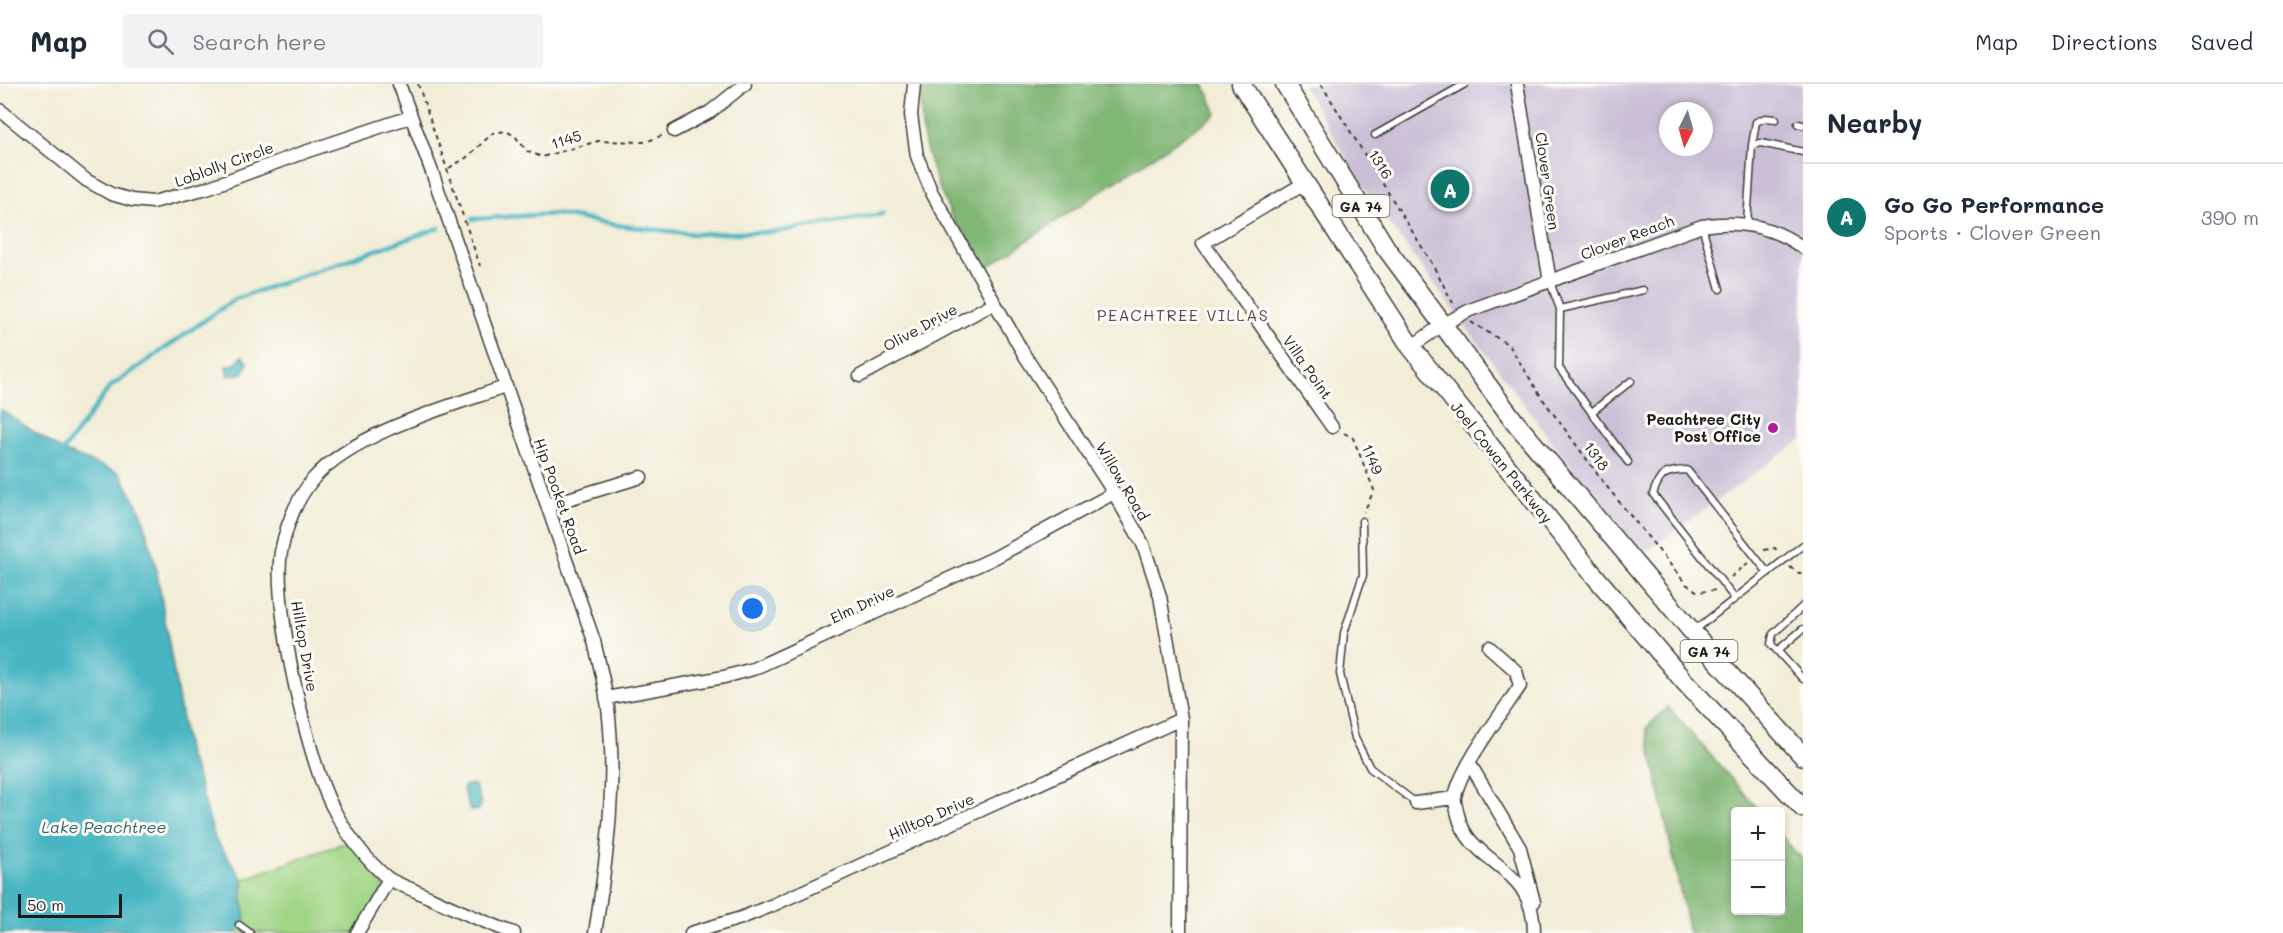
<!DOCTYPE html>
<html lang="en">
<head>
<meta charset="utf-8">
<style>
  :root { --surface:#fff; --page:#f2f2f3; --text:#1f2937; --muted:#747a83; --line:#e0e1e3; --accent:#0f766e }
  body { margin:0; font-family:Mali,sans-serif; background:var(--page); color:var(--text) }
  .controls { position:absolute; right:18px; bottom:18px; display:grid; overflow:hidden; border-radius:6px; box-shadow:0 3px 9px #0003 }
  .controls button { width:54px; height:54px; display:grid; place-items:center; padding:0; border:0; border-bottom:2px solid var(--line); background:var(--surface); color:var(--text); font:30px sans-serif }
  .compass { position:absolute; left:1659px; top:18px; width:54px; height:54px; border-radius:50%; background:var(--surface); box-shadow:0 3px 9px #0003; rotate:185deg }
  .scale { position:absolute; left:18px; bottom:15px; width:104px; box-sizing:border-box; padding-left:6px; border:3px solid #1c1c1c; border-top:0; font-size:16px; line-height:21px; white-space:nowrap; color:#1c1c1c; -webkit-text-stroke:4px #fdfcf7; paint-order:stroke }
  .you { position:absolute; left:753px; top:525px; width:21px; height:21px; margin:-15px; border:4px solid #fff; border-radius:50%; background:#1a73e8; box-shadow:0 0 0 9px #1a73e833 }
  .badge { display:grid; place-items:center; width:39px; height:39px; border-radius:50%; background:var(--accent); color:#fff; font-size:20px; font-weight:700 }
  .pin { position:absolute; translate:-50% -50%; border:3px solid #fff; box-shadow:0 2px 6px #0006 }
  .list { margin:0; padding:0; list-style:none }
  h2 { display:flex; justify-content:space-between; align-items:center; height:78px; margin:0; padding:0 24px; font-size:26px }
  h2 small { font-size:20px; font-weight:400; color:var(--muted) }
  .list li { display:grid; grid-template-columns:39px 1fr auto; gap:18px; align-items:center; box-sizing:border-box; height:108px; padding:0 24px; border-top:2px solid var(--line) }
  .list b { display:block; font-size:22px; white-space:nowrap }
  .list p { margin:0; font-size:20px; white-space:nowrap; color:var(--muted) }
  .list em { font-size:20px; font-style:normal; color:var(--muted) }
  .icon { flex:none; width:33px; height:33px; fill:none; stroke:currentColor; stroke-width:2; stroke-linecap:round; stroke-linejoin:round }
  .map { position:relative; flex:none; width:1803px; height:849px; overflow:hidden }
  header { display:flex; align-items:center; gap:36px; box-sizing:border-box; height:84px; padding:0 30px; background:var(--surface); border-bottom:2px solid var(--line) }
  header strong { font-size:28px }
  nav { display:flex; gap:33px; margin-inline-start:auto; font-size:21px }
  .search { width:420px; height:54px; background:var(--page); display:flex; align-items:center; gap:15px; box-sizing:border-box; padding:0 21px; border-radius:6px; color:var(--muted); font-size:22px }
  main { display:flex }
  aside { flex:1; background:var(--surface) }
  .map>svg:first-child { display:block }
</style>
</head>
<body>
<header>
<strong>Map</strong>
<div class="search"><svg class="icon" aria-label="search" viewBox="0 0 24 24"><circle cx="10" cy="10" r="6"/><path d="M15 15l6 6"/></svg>Search here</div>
<nav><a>Map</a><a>Directions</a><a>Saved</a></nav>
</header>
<main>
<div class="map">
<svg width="1803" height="849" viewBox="0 0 1803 849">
  <rect width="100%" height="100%" fill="#fdfcf7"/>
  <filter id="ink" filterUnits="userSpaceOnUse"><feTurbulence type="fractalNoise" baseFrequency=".0167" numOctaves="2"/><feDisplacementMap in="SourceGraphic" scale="12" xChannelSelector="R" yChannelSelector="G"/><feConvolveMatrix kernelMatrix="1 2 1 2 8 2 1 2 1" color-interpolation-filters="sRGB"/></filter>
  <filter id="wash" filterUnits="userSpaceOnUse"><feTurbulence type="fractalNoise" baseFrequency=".008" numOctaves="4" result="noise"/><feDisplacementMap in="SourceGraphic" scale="24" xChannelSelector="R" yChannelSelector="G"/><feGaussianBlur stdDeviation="1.35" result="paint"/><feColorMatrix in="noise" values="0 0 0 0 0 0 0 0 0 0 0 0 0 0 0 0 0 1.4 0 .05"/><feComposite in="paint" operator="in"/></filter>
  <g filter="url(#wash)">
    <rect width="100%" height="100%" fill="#f2edd7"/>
    <path fill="#cabfd6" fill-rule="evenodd" d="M 1302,0 L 1803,0 L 1803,355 L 1643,470 L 1588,406 L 1370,114 ZM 1668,27 L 1704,27 L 1704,63 L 1668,63 Z"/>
    <path fill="#a1d687" stroke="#5e7952" stroke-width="1.5" d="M 352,756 L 389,795 L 357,849 L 237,849 L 243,818 L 243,795 Z"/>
    <path fill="#80b774" stroke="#4e6a48" stroke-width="1.5" d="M 921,0 L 1204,0 L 1217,30 L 982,187 C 956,145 933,100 923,51 C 920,35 921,17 921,0 Z
      M 1668,623 L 1760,727 L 1736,728 L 1736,826 L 1780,826 L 1781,751 L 1803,777 L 1803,849 L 1689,849 L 1646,644 Z"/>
    <path fill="#47b5c2" stroke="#32686f" stroke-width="1.5" d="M 242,272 L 248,279 L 244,289 L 228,292 L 226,282 L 235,280 Z
      M 0,325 L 63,367 L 120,389 L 142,430 L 156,483 L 188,671 L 196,688 L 215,755 L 243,795 L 242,813 L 246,834 L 237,849 L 150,849 L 107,845 L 93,849 L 0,849 Z
      M 471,700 L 475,702 L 481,719 L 479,726 L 473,727 L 469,724 L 463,706 L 464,702 Z"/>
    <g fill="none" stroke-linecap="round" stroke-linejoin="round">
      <path stroke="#47b5c2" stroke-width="4.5" d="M 472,135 L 556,130 L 615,141 L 694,150 L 775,148 L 883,130
        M 63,367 L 110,303 L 235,215 L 439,144"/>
    </g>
  </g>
  <g filter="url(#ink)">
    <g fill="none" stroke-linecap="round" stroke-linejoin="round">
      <g stroke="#3c3b38" stroke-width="9">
        <path id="lane" d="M 1798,40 L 1803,41
          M 1375,51 L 1465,0
          M 1752,61 L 1756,38 L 1765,34 L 1776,35
          M 1747,140 L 1752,61 L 1761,59 L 1803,68
          M 1702,142 L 1720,205
          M 1550,198 L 1560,225 L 1559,284 L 1628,378
          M 1560,225 L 1643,206
          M 1593,327 L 1631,297
          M 1362,437 L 1363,491 L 1344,549 L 1340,590 L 1355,654 L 1370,684 L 1416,719
          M 1735,515 L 1653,410 C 1660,389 1665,387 1687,386 L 1768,489
          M 1803,522 L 1773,550 L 1771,560 L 1803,595
          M 1695,546 L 1803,461
          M 1777,567 L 1803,545
          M 239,841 L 250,849"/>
      </g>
      <g stroke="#3c3b38" stroke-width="15">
        <path id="street" d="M 399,0 L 432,88 L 594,557 C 599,579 605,601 608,624 C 617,699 607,775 595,849
          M 914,0 L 911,31 L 917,72 L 932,109 L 1025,272 L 1114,409 L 1143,460 L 1160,512 L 1181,635 L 1180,849
          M 1517,0 L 1550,198
          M 0,26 L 86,96 L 111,110 L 132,116 L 153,118 L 207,104 L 302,69 L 410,33
          M 674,47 L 710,28 L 745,0
          M 1303,100 L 1203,159 L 1332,343
          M 1411,263 L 1442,241 L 1470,226 L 1702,142 C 1738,136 1773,142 1803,164
          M 860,292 L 994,219
          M 505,303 C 448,323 355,348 314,394 C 297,414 286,442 281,468 C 272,519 308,678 333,724 C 345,748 368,779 389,795 C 399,801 412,805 422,810 C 453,824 483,838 514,849
          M 548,421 L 641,393
          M 1489,563 L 1516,587 L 1520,602 C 1502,629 1460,683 1455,713 C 1454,718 1457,726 1458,731 C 1470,783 1534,778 1534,849
          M 606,614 L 724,593 L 753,585 L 994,474 L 1114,409
          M 1470,680 L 1520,764 L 1534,818
          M 1416,719 L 1454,714
          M 357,849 L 389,795
          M 691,849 L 741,834 L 773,821 L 1181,635"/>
      </g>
      <g stroke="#3c3b38" stroke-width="21">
        <path id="primary" d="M 1241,0 L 1411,263 L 1588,484 L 1683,596 L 1803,724
          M 1285,0 L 1386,164 L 1515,338 L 1712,571 L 1803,672"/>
      </g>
      <path stroke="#3c3b38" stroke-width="2" stroke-dasharray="4.5 4.5" stroke-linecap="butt" d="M 418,0 L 480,182
        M 1321,0 L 1430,176 L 1453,219
        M 449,84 L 466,74 L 493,49 L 506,47 L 515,52 L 527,67 L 542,73 L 598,57 L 646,58 L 663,51
        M 1471,238 L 1509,261 L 1542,314 L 1604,399 L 1686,500 L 1698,508 L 1716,506
        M 1344,349 L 1353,354 L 1374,406 L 1364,428
        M 1764,466 L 1775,464 L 1779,469
        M 1790,483 L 1798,489 L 1803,489
        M 1731,493 L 1748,479"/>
      <use href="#lane" stroke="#fff" stroke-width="6"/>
      <use href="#street" stroke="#fff" stroke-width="12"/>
      <use href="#primary" stroke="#fff" stroke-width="18"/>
    </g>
  </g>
  <circle fill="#b5179e" stroke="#fdfcf7" stroke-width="2" cx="1773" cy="344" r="6"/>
  <g text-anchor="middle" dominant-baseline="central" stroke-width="6" stroke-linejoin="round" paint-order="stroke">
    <g fill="#fdfcf7" stroke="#605f5e" stroke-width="1.5">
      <rect x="1332.5" y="111" width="57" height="22" rx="4.5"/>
      <rect x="1680.5" y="556" width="57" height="22" rx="4.5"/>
    </g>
    <g font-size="14" font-weight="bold" fill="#1c1c1c">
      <text x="1361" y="122">GA 74</text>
      <text x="1709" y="567">GA 74</text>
    </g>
    <g font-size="15" fill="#1c1c1c" stroke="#fdfcf7">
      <text transform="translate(566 55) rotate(-18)">1145</text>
      <text transform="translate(224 80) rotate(-20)">Loblolly Circle</text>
      <text transform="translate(1381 80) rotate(58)">1316</text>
      <text transform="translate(1548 97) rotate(82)">Clover Green</text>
      <text transform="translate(1627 153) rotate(-21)">Clover Reach</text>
      <text transform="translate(920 243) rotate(-29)">Olive Drive</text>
      <text transform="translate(1308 283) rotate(55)">Villa Point</text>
      <text transform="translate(1597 372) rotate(54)">1318</text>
      <text transform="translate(1373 375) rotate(68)">1149</text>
      <text transform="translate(1502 378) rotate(51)">Joel Cowan Parkway</text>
      <text transform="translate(1123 397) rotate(59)">Willow Road</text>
      <text transform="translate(560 412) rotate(70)">Hip Pocket Road</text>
      <text transform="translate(862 520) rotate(-25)">Elm Drive</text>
      <text transform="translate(305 562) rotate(80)">Hilltop Drive</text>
      <text transform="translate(931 732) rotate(-24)">Hilltop Drive</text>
    </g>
    <g font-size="15" font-weight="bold" fill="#1c1c1c" stroke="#fdfcf7" text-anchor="end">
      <text x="1761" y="335">Peachtree City<tspan x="1761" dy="17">Post Office</tspan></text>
    </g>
    <g font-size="16" letter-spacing="1.5" fill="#5c4a58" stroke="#fdfcf7">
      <text x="1183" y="230">PEACHTREE VILLAS</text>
    </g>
    <g font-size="16" font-style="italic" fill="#2f6167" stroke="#fdfcf7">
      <text x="104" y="742">Lake Peachtree</text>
    </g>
  </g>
</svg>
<div class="controls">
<button>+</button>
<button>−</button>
</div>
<svg class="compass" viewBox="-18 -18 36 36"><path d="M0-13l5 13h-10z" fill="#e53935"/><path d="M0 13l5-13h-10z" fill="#747a83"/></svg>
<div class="scale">50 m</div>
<div class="you"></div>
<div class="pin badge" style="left:1450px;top:105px">A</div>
</div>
<aside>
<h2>Nearby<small></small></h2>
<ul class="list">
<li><span class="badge">A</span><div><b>Go Go Performance</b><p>Sports · Clover Green</p></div><em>390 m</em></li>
</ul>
</aside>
</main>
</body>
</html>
